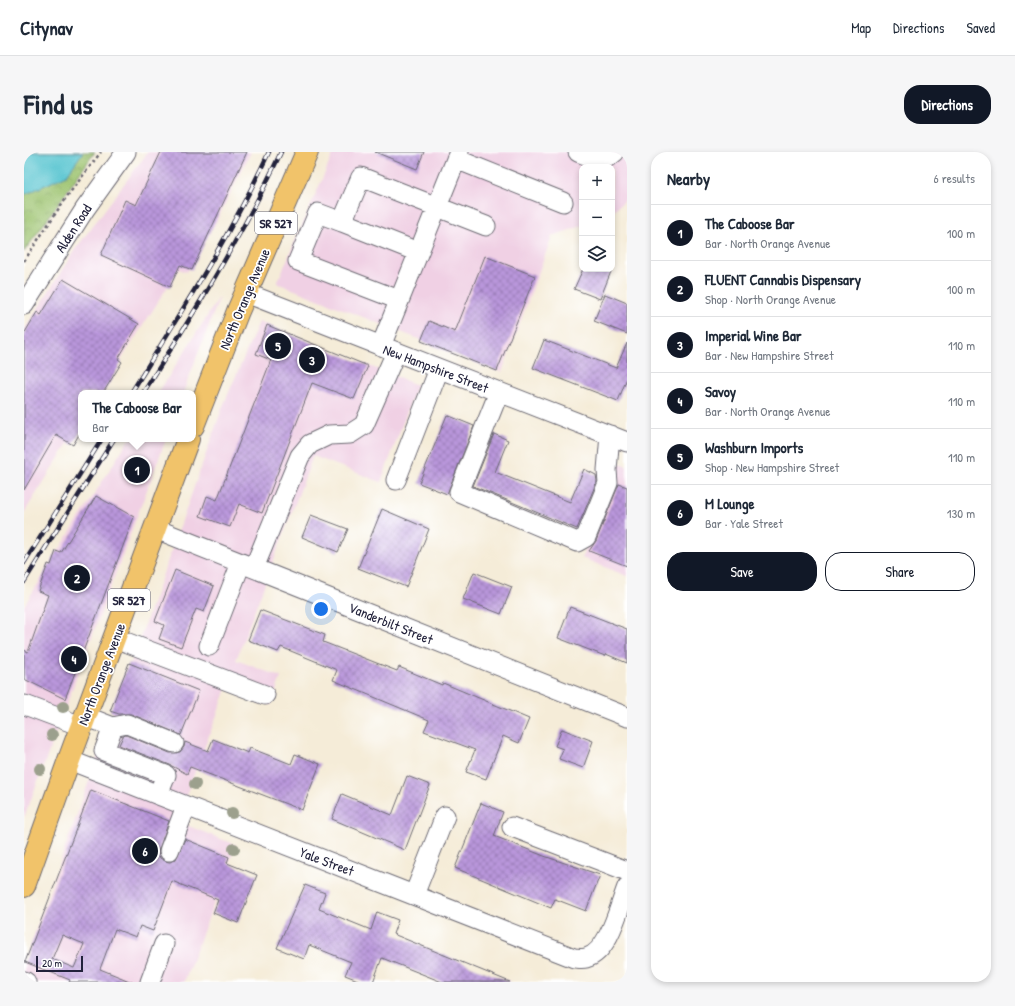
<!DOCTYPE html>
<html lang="en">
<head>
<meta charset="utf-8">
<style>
  :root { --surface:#fff; --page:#f6f6f7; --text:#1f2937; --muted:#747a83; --line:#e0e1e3; --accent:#111827 }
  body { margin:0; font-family:"Patrick Hand",sans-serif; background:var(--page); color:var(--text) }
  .controls { position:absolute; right:12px; top:12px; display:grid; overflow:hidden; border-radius:8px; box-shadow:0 2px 6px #0003 }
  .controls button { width:36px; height:36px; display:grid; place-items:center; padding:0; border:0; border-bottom:1px solid var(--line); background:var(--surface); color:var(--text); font:20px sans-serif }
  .scale { position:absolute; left:12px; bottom:10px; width:47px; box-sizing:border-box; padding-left:4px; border:2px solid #22223b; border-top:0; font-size:11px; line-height:14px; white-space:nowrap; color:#22223b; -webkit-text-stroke:3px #fff; paint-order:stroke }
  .you { position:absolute; left:297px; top:457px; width:14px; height:14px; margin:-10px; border:3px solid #fff; border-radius:50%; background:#1a73e8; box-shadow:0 0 0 6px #1a73e833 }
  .badge { display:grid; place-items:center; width:26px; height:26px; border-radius:50%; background:var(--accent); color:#fff; font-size:13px; font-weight:700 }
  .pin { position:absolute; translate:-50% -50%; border:2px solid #fff; box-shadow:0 1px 4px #0006 }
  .popup { position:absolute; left:54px; top:238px; width:118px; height:52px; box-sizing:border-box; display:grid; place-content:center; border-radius:8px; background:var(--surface); filter:drop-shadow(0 1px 3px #0005); font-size:13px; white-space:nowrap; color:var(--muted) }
  .popup b { font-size:15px; color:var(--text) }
  .popup::after { content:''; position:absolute; left:50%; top:100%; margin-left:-8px; border:8px solid transparent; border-top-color:var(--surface) }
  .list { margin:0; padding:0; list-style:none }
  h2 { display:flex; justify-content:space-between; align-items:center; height:52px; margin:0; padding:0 16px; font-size:17px }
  h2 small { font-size:13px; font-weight:400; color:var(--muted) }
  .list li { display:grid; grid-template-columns:26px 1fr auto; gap:12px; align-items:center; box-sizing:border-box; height:56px; padding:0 16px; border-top:1px solid var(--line) }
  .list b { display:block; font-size:15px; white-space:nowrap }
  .list p { margin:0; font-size:13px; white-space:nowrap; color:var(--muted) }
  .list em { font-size:13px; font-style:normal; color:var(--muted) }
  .actions { display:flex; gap:8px; padding:12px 16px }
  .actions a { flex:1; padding:9px 0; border:1px solid var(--accent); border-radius:16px; text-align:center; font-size:14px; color:var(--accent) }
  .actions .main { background:var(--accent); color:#fff }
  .icon { flex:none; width:22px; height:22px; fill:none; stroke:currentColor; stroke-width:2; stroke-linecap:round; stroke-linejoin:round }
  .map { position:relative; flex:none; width:603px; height:830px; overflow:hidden; border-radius:16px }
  header { display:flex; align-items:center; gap:24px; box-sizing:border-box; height:56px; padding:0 20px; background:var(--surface); border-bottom:1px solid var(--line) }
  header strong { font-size:19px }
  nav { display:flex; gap:22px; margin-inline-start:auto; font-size:14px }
  .intro { display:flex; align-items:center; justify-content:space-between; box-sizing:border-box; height:96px; padding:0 24px }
  h1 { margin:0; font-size:28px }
  .button { padding:10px 18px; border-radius:16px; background:var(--accent); color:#fff; font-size:14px; font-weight:700 }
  main { display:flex; gap:24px; padding:0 24px }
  aside { flex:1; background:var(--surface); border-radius:16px; box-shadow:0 2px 6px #0003 }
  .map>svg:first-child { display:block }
</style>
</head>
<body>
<header>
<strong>Citynav</strong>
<nav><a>Map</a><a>Directions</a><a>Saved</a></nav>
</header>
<div class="intro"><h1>Find us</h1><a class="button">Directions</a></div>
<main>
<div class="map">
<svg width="603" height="830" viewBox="0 0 603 830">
  <defs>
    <pattern id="park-crowns" width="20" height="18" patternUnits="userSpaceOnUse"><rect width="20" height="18" fill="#9cc36e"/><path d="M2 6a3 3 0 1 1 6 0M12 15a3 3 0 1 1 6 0" fill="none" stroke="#86a760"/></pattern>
    <pattern id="building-cross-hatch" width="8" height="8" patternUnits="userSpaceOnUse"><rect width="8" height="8" fill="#b996db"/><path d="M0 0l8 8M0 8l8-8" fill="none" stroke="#967ab3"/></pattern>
  </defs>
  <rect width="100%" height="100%" fill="#fff"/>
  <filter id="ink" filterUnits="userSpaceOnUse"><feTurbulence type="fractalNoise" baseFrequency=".025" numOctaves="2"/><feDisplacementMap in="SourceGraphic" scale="8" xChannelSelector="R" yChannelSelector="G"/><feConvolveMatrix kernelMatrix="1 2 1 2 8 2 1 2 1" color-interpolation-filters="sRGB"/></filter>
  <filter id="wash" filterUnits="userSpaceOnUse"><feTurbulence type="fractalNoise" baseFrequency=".012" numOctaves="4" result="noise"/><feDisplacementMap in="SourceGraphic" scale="16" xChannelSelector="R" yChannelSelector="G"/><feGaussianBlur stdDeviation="0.9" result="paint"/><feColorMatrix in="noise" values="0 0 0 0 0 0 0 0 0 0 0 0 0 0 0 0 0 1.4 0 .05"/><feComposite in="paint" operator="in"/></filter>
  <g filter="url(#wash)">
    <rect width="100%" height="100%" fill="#f5ecd8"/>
    <path fill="#f0d0e4" d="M 124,0 L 227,0 L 191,72 L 163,120 L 155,117 L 76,241 L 57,241 L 57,271 L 0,361 L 0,179 L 50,99 Z
      M 310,0 L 603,0 L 603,46 L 588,60 L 588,15 L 558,15 L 558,74 L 528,84 L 478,220 L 253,131 Z
      M 196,144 L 159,241 L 134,241 Z
      M 235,170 L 393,233 L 357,330 L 289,304 L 212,508 L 257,525 L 247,553 L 203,537 L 152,669 L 212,693 L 160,830 L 0,830 L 0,811 L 199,254 Z
      M 105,287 L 142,287 L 0,666 L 0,454 Z
      M 594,311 L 603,315 L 603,424 L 558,406 Z"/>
    <path fill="url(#park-crowns)" stroke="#5f7254" d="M 0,0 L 71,0 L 0,100 Z"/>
    <path fill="#59c5d0" stroke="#3e7486" d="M 0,0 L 59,0 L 43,23 L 0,43 Z"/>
    <g id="blocks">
      <path fill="url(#building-cross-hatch)" fill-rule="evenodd" d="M 137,0 L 223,0 L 168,118 L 156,113 L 146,135 L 77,103 L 101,48 L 112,53 Z
        M 351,0 L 400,0 L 393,17 Z
        M 461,104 L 511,124 L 473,219 L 397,189 L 405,169 L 431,180 Z
        M 559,117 L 588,117 L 576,147 L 550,137 Z
        M 39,127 L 115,172 L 94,207 L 98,210 L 79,241 L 57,241 L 57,279 L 49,293 L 32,283 L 0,338 L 0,182 L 13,160 L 17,163 Z
        M 581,142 L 603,151 L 603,182 L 570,169 Z
        M 243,173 L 344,214 L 330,247 L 288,231 L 238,361 L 215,352 L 206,375 L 176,364 L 183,344 L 193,348 L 247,208 L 232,202 Z
        M 520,188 L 592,216 L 603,191 L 603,226 L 594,249 L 509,216 Z
        M 423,263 L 450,274 L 423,342 L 395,331 Z
        M 470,282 L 484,288 L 471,320 L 546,350 L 560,317 L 572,323 L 573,329 L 553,377 L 449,334 Z
        M 595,332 L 603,335 L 603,414 L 565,399 L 572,389 Z
        M 72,344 L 110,365 L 41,547 L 0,527 L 0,498 L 4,500 L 24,443 L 14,439 L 24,412 L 27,413 L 32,399 L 37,401 Z
        M 358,357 L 405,377 L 382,435 L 334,416 Z
        M 287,363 L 324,377 L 314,400 L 278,385 Z
        M 151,418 L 190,434 L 180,460 L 172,457 L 157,495 L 135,487 L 140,473 L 131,469 Z
        M 450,420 L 488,435 L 477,462 L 439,447 Z
        M 546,455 L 603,477 L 603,511 L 582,502 L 581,504 L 534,486 Z
        M 236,458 L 301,483 L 299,490 L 373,519 L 375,515 L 418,533 L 419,531 L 505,567 L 495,591 L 479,584 L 462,627 L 442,620 L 451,598 L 400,579 L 405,568 L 309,528 L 313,518 L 257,495 L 254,500 L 224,488 Z
        M 105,511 L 175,539 L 157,583 L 107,562 L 95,562 L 86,559 Z
        M 538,577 L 569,589 L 559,616 L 535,607 L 539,597 L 531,594 Z
        M 102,583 L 146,601 L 156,600 L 160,595 L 161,590 L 184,599 L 189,587 L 224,601 L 226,596 L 267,612 L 271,602 L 296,612 L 278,658 L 166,615 L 163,622 L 146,613 L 95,593 L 99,584 Z
        M 383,624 L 406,633 L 381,698 L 308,667 L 318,642 L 368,663 Z
        M 67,638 L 145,669 L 134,700 L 136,706 L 141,709 L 146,710 L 152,707 L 161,687 L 205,705 L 203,711 L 233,723 L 214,771 L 189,761 L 194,748 L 148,729 L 129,779 L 116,774 L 112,785 L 91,777 L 76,817 L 108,830 L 45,830 L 46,828 L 1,810 ZM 38,783 L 60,792 L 50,816 L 28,807 Z
        M 457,651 L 479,660 L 470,684 L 520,704 L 576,723 L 562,759 L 531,747 L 527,756 L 431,716 Z
        M 281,733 L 301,741 L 295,757 L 347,778 L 353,760 L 374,768 L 369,782 L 486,830 L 418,830 L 358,806 L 349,830 L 339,830 L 321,823 L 327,810 L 285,793 L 280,807 L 253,796 Z"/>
    </g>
  </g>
  <g filter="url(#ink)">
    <use href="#blocks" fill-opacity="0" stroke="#6c6972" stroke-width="1"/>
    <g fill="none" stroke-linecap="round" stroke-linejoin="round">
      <g stroke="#6c6972" stroke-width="21">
        <path id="minor" d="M 554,0 C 568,5 578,12 591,0
          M 432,7 L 539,50
          M 318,70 L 294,61 L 274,109 L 375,148
          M 394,100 L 318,70 L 337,25 L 462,74
          M 222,141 L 603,290
          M 0,153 L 61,57 L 102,0
          M 357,194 L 435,0
          M 475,240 L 435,340 L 553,390 L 562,385 L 584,331 L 583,318 L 586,283
          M 372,328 L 415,217
          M 132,377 L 603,565
          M 230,416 L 276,304 L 286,292 L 305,283 L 326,282 L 340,273 L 372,200
          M 91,486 L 241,543
          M 185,494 L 217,411
          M 1,553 L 57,574
          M 61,564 L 89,575
          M 45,608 L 550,806 C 553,806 558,807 562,806 C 585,800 595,755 603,735
          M 134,643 L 142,623 L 80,599 L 89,575 L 103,572 L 150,591
          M 488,675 L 603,719
          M 145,699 L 162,654
          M 390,743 L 421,664
          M 0,829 L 2,830
          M 126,830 L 140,792"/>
      </g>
      <g stroke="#6c6972" stroke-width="24">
        <path id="major" d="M 169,274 L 214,159 L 283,0
          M 0,734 L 45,608 L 164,287"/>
      </g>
      <path stroke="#6c6972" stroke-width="2.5" stroke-dasharray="3 3" stroke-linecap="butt" d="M 0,109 L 41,47 L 77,0"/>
      <use href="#minor" stroke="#fff" stroke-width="19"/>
      <use href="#major" stroke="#f1c36a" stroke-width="22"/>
      <g stroke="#22223b" stroke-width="4.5">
        <path id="rail" d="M 107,241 C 156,162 206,84 245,0
          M 119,241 C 169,163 218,84 257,0
          M 0,411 L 78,287
          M 0,430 L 90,287"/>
      </g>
      <use href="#rail" stroke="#fff" stroke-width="3" stroke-dasharray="9" stroke-linecap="butt"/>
    </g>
    <g fill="#9ca08d">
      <circle cx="39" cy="555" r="6"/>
      <circle cx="28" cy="583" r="6"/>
      <circle cx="16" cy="617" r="6"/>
      <circle cx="171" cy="632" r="6"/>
      <circle cx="208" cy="661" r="6"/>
      <circle cx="210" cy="697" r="6"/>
    </g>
  </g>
  <g text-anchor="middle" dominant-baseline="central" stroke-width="3.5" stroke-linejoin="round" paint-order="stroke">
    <g fill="#fff" stroke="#646476" stroke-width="1">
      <rect x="231" y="60" width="42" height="22" rx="3"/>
      <rect x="84" y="437" width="42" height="22" rx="3"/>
    </g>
    <g font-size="13" font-weight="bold" fill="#22223b">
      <text x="252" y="71">SR 527</text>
      <text x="105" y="448">SR 527</text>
    </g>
    <g font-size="14" fill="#22223b" stroke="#fff">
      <text transform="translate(49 76) rotate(-57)">Alden Road</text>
      <text transform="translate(220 147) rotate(-67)">North Orange Avenue</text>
      <text transform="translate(412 216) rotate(21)">New Hampshire Street</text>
      <text transform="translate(367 471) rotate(22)">Vanderbilt Street</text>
      <text transform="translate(77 522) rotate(-69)">North Orange Avenue</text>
      <text transform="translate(303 709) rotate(21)">Yale Street</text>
    </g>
  </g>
</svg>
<div class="controls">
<button>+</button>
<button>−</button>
<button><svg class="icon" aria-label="layers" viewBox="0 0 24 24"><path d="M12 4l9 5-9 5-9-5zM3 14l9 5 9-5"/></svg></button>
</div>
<div class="scale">20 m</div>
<div class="you"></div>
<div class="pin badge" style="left:113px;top:318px">1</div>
<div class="popup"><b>The Caboose Bar</b>Bar</div>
<div class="pin badge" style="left:53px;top:426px">2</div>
<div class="pin badge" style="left:288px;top:208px">3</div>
<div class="pin badge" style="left:50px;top:507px">4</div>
<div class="pin badge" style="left:254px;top:194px">5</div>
<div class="pin badge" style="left:121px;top:699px">6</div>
</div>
<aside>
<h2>Nearby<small>6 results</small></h2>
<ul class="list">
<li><span class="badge">1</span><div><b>The Caboose Bar</b><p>Bar · North Orange Avenue</p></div><em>100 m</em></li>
<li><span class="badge">2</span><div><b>FLUENT Cannabis Dispensary</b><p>Shop · North Orange Avenue</p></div><em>100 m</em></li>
<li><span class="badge">3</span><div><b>Imperial Wine Bar</b><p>Bar · New Hampshire Street</p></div><em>110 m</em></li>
<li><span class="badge">4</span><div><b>Savoy</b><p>Bar · North Orange Avenue</p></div><em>110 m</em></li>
<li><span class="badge">5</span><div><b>Washburn Imports</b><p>Shop · New Hampshire Street</p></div><em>110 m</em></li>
<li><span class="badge">6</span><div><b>M Lounge</b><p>Bar · Yale Street</p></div><em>130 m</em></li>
</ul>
<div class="actions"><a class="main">Save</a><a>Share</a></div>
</aside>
</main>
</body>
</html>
